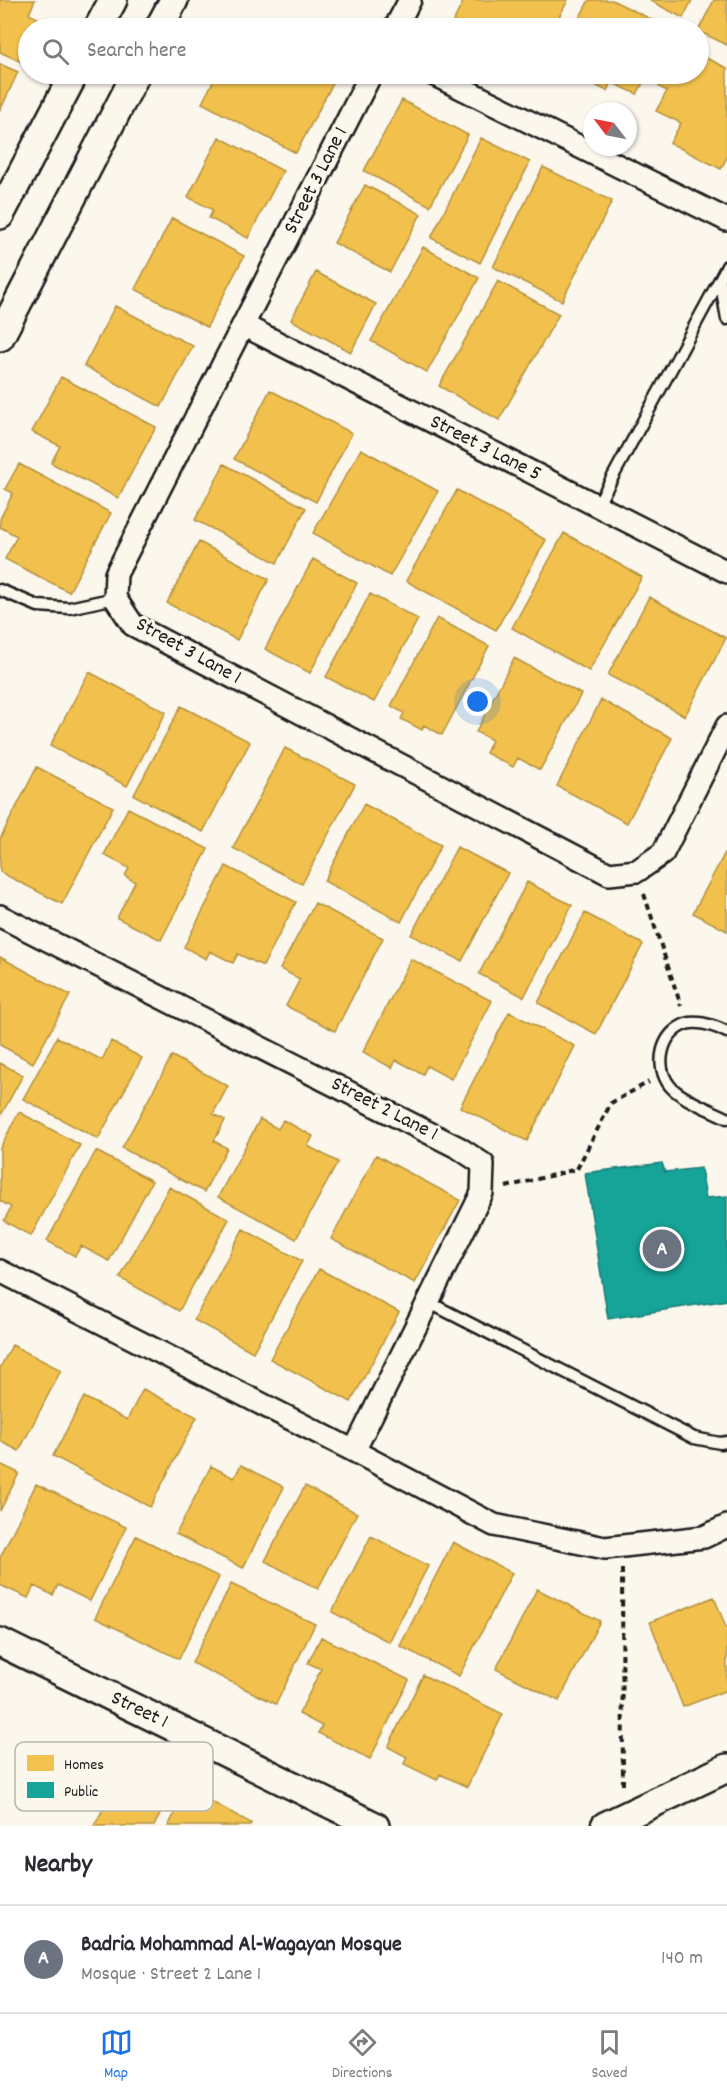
<!DOCTYPE html>
<html lang="en">
<head>
<meta charset="utf-8">
<style>
  :root { --surface:#fff; --page:#f7f7f7; --text:#2b2b33; --muted:#7c7c81; --line:#e1e1e2; --accent:#1a73e8 }
  body { margin:0; font-family:Dekko,sans-serif; background:var(--page); color:var(--text) }
  .compass { position:absolute; left:583px; top:102px; width:54px; height:54px; border-radius:50%; background:var(--surface); box-shadow:0 2px 4px #0004; rotate:302deg }
  .you { position:absolute; left:478px; top:702px; width:21px; height:21px; margin:-15px; border:4px solid #fff; border-radius:50%; background:#1a73e8; box-shadow:0 0 0 9px #1a73e833 }
  .badge { display:grid; place-items:center; width:39px; height:39px; border-radius:50%; background:var(--accent); color:#fff; font-size:20px; font-weight:700 }
  .pin { position:absolute; translate:-50% -50%; border:3px solid #fff; box-shadow:0 2px 6px #0006 }
  .list { margin:0; padding:0; list-style:none }
  h2 { display:flex; justify-content:space-between; align-items:center; height:78px; margin:0; padding:0 24px; font-size:26px }
  h2 small { font-size:20px; font-weight:400; color:var(--muted) }
  .list li { display:grid; grid-template-columns:39px 1fr auto; gap:18px; align-items:center; box-sizing:border-box; height:108px; padding:0 24px; border-top:2px solid var(--line) }
  .list b { display:block; font-size:22px; white-space:nowrap }
  .list p { margin:0; font-size:20px; white-space:nowrap; color:var(--muted) }
  .list em { font-size:20px; font-style:normal; color:var(--muted) }
  .icon { flex:none; width:33px; height:33px; fill:none; stroke:currentColor; stroke-width:2; stroke-linecap:round; stroke-linejoin:round }
  .map { position:relative; flex:none; width:727px; height:1826px; overflow:hidden }
  .search { position:absolute; background:var(--surface); box-shadow:0 2px 4px #0004; left:18px; right:18px; top:18px; height:66px; display:flex; align-items:center; gap:15px; box-sizing:border-box; padding:0 21px; border-radius:33px; color:var(--muted); font-size:22px }
  .sheet { height:186px; background:var(--surface) }
  nav { display:flex; justify-content:space-around; align-items:center; box-sizing:border-box; height:84px; border-top:2px solid var(--line); background:var(--surface); font-size:16px; color:var(--muted) }
  nav a { display:grid; justify-items:center; gap:3px }
  nav .on { color:var(--accent) }
  .map>svg:first-child { display:block }
</style>
</head>
<body>
<div class="map">
<svg width="727" height="1826" viewBox="0 0 727 1826">
  <rect width="100%" height="100%" fill="#fbf7ec"/>
  <filter id="ink" filterUnits="userSpaceOnUse"><feTurbulence type="fractalNoise" baseFrequency=".0167" numOctaves="2"/><feDisplacementMap in="SourceGraphic" scale="12" xChannelSelector="R" yChannelSelector="G"/><feConvolveMatrix kernelMatrix="1 2 1 2 8 2 1 2 1" color-interpolation-filters="sRGB"/></filter>
  <g filter="url(#ink)">
    <path fill="#f2c14e" stroke="#b2903f" stroke-width="1.5" d="M 0,0 L 35,0 L 29,14 L 48,23 L 45,28 L 28,28 L 28,65 L 0,52 Z
      M 464,0 L 568,0 L 553,28 L 450,28 Z
      M 589,0 L 612,0 L 669,28 L 574,28 Z
      M 649,0 L 692,0 L 683,18 Z
      M 714,0 L 727,0 L 727,45 L 698,31 Z
      M 698,54 L 727,68 L 727,157 L 721,169 L 670,143 L 681,123 L 656,111 L 667,91 L 659,87 L 666,74 L 698,74 Z
      M 0,64 L 18,72 L 0,111 Z
      M 217,74 L 320,74 L 334,81 L 296,153 L 202,103 Z
      M 577,74 L 648,74 L 637,94 L 611,82 L 607,91 L 576,76 Z
      M 402,100 L 468,135 L 430,206 L 364,171 Z
      M 219,137 L 283,171 L 248,238 L 209,218 L 213,210 L 188,197 Z
      M 481,138 L 530,162 L 480,263 L 431,238 Z
      M 543,167 L 612,201 L 562,301 L 493,267 Z
      M 365,185 L 421,214 L 390,272 L 334,243 Z
      M 172,218 L 244,256 L 207,327 L 135,289 Z
      M 423,247 L 479,278 L 427,372 L 371,341 Z
      M 316,272 L 376,304 L 351,352 L 291,320 Z
      M 498,281 L 559,314 L 499,420 L 439,386 Z
      M 115,306 L 193,346 L 161,407 L 84,366 Z
      M 61,377 L 156,427 L 118,498 L 51,463 L 60,446 L 32,432 Z
      M 270,390 L 352,433 L 316,502 L 234,459 Z
      M 361,449 L 438,491 L 390,576 L 313,533 Z
      M 19,464 L 111,513 L 69,592 L 5,559 L 17,536 L 0,527 L 0,519 L 13,493 L 5,489 Z
      M 224,464 L 306,508 L 277,563 L 195,520 Z
      M 457,490 L 546,540 L 496,630 L 406,581 Z
      M 564,533 L 642,577 L 589,671 L 512,628 Z
      M 199,542 L 269,579 L 237,640 L 167,603 Z
      M 313,559 L 357,583 L 310,673 L 265,649 Z
      M 370,594 L 418,619 L 374,702 L 326,677 Z
      M 649,597 L 726,638 L 685,716 L 608,675 Z
      M 437,618 L 489,646 L 442,735 L 424,725 L 422,730 L 401,719 L 404,713 L 391,706 Z
      M 514,658 L 581,694 L 540,770 L 518,758 L 513,767 L 486,753 L 492,740 L 476,732 Z
      M 89,672 L 166,712 L 127,786 L 50,746 Z
      M 601,700 L 672,738 L 627,823 L 557,786 Z
      M 181,706 L 250,742 L 203,832 L 134,795 Z
      M 285,748 L 355,784 L 302,884 L 233,848 Z
      M 37,767 L 113,807 L 62,904 L 0,872 L 0,839 Z
      M 364,804 L 441,845 L 401,922 L 324,881 Z
      M 128,808 L 208,849 L 161,940 L 117,918 L 135,882 L 125,876 L 129,868 L 104,855 Z
      M 457,847 L 508,873 L 462,961 L 411,935 Z
      M 727,849 L 727,931 L 693,913 Z
      M 226,866 L 296,902 L 263,966 L 238,954 L 233,963 L 210,951 L 206,959 L 184,947 Z
      M 527,882 L 572,905 L 524,997 L 479,974 Z
      M 315,903 L 383,938 L 335,1031 L 286,1006 L 300,979 L 280,969 Z
      M 585,913 L 643,944 L 596,1034 L 538,1003 Z
      M 0,957 L 70,995 L 33,1063 L 0,1045 Z
      M 411,959 L 492,1001 L 451,1079 L 427,1066 L 423,1074 L 396,1060 L 392,1068 L 363,1052 Z
      M 509,1012 L 575,1046 L 527,1141 L 460,1107 Z
      M 57,1037 L 102,1060 L 111,1041 L 142,1058 L 98,1139 L 23,1099 Z
      M 172,1056 L 228,1086 L 213,1114 L 225,1120 L 214,1141 L 227,1148 L 204,1192 L 122,1148 Z
      M 0,1063 L 23,1075 L 0,1117 Z
      M 19,1112 L 80,1145 L 31,1236 L 4,1221 L 11,1207 L 0,1201 L 0,1148 Z
      M 260,1119 L 278,1129 L 283,1120 L 313,1136 L 308,1146 L 338,1162 L 296,1239 L 218,1197 Z
      M 96,1151 L 152,1181 L 109,1261 L 81,1246 L 75,1256 L 47,1241 Z
      M 376,1155 L 460,1200 L 415,1283 L 331,1239 Z
      M 169,1187 L 229,1219 L 179,1311 L 120,1278 Z
      M 243,1229 L 302,1261 L 253,1352 L 194,1320 Z
      M 319,1269 L 399,1312 L 351,1402 L 270,1359 Z
      M 12,1345 L 61,1370 L 19,1451 L 0,1441 L 0,1368 Z
      M 143,1389 L 197,1417 L 150,1507 L 53,1456 L 84,1397 L 127,1420 Z
      M 0,1464 L 19,1473 L 0,1511 Z
      M 241,1465 L 284,1487 L 243,1568 L 176,1534 L 211,1466 L 234,1478 Z
      M 36,1484 L 126,1527 L 90,1601 L 58,1585 L 53,1595 L 34,1586 L 28,1598 L 0,1585 L 0,1558 Z
      M 305,1486 L 357,1513 L 318,1589 L 265,1561 Z
      M 136,1536 L 219,1577 L 179,1659 L 95,1618 Z
      M 371,1536 L 428,1566 L 389,1642 L 332,1612 Z
      M 453,1542 L 512,1573 L 459,1676 L 400,1646 Z
      M 231,1584 L 315,1624 L 276,1704 L 192,1663 Z
      M 537,1589 L 600,1621 L 559,1701 L 496,1669 Z
      M 714,1597 L 727,1630 L 727,1690 L 683,1707 L 650,1622 Z
      M 321,1637 L 409,1680 L 370,1759 L 318,1733 L 322,1726 L 299,1714 L 321,1669 L 308,1663 Z
      M 423,1675 L 503,1714 L 467,1787 L 440,1774 L 437,1780 L 404,1764 L 407,1757 L 388,1747 Z
      M 130,1759 L 176,1784 L 154,1826 L 94,1826 Z
      M 188,1789 L 251,1823 L 250,1826 L 168,1826 Z"/>
    <path fill="#17a398" stroke="#187a73" stroke-width="1.5" d="M 662,1163 L 665,1172 L 701,1168 L 706,1198 L 727,1196 L 727,1300 L 608,1319 L 585,1173 Z"/>
    <g fill="none" stroke-linecap="round" stroke-linejoin="round">
      <g stroke="#1c1c1c" stroke-width="15">
        <path id="service" d="M 727,266 L 720,279 L 727,319
          M 597,506 L 720,279
          M 0,590 L 38,606 L 69,608 L 115,598
          M 727,1032 C 715,1026 700,1020 686,1024 C 661,1033 654,1066 670,1086 C 681,1099 711,1110 727,1118
          M 428,1302 L 694,1438 L 720,1443 L 727,1442"/>
      </g>
      <g stroke="#1c1c1c" stroke-width="26">
        <path id="minor" d="M 395,28 L 410,0
          M 371,74 L 116,574 L 115,598 L 133,625 L 609,874 L 637,871 L 663,853 L 727,726
          M 433,74 L 727,220
          M 243,325 L 727,572
          M 0,916 L 459,1148 L 483,1164 L 482,1193 L 354,1451
          M 0,1271 L 354,1451 L 494,1525 L 605,1548 L 704,1537 L 727,1526"/>
      </g>
      <g stroke="#1c1c1c" stroke-width="32">
        <path id="tertiary" d="M 98,28 L 113,0
          M 159,28 L 174,0
          M 0,215 L 74,74
          M 0,337 L 136,74
          M 0,1642 L 375,1826
          M 605,1826 L 727,1768"/>
      </g>
      <path stroke="#1c1c1c" stroke-width="4" stroke-dasharray="6 4.5" stroke-linecap="butt" d="M 644,894 L 681,1006
        M 506,1187 L 577,1169 L 611,1103 L 649,1082
        M 622,1569 L 623,1786"/>
      <use href="#service" stroke="#fbf7ec" stroke-width="10"/>
      <use href="#minor" stroke="#fbf7ec" stroke-width="21"/>
      <use href="#tertiary" stroke="#fbf7ec" stroke-width="27"/>
    </g>
  </g>
  <g text-anchor="middle" dominant-baseline="central" stroke-width="6" stroke-linejoin="round" paint-order="stroke">
    <g font-size="21" fill="#1c1c1c" stroke="#fbf7ec">
      <text transform="translate(317 181) rotate(-63)">Street 3 Lane 1</text>
      <text transform="translate(485 449) rotate(27)">Street 3 Lane 5</text>
      <text transform="translate(188 652) rotate(29)">Street 3 Lane 1</text>
      <text transform="translate(384 1110) rotate(27)">Street 2 Lane 1</text>
      <text transform="translate(139 1711) rotate(26)">Street 1</text>
    </g>
  </g>
  <rect x="15" y="1742" width="198" height="69" rx="9" fill="#fbf7ec" stroke="#b8b5ae" stroke-width="1.5"/>
  <rect x="27" y="1755" width="27" height="16" fill="#f2c14e"/>
  <rect x="27" y="1782" width="27" height="16" fill="#17a398"/>
  <g font-size="16" fill="#1c1c1c">
    <text x="64" y="1769">Homes</text>
    <text x="64" y="1796">Public</text>
  </g>
</svg>
<svg class="compass" viewBox="-18 -18 36 36"><path d="M0-13l5 13h-10z" fill="#e53935"/><path d="M0 13l5-13h-10z" fill="#7c7c81"/></svg>
<div class="you"></div>
<div class="pin badge" style="left:662px;top:1249px;background:#6b7280">A</div>
<div class="search"><svg class="icon" aria-label="search" viewBox="0 0 24 24"><circle cx="10" cy="10" r="6"/><path d="M15 15l6 6"/></svg>Search here</div>
</div>
<section class="sheet">
<h2>Nearby<small></small></h2>
<ul class="list">
<li><span class="badge" style="background:#6b7280">A</span><div><b>Badria Mohammad Al-Wagayan Mosque</b><p>Mosque · Street 2 Lane 1</p></div><em>140 m</em></li>
</ul>
</section>
<nav>
<a class="on"><svg class="icon" aria-label="map" viewBox="0 0 24 24"><path d="M3 6l6-2 6 2 6-2v14l-6 2-6-2-6 2zM9 4v14M15 6v14"/></svg>Map</a>
<a><svg class="icon" aria-label="directions" viewBox="0 0 24 24"><path d="M12 3l9 9-9 9-9-9zM9 14v-3h6M13 9l2 2-2 2"/></svg>Directions</a>
<a><svg class="icon" aria-label="saved" viewBox="0 0 24 24"><path d="M7 4h10v16l-5-4-5 4z"/></svg>Saved</a>
</nav>
</body>
</html>
